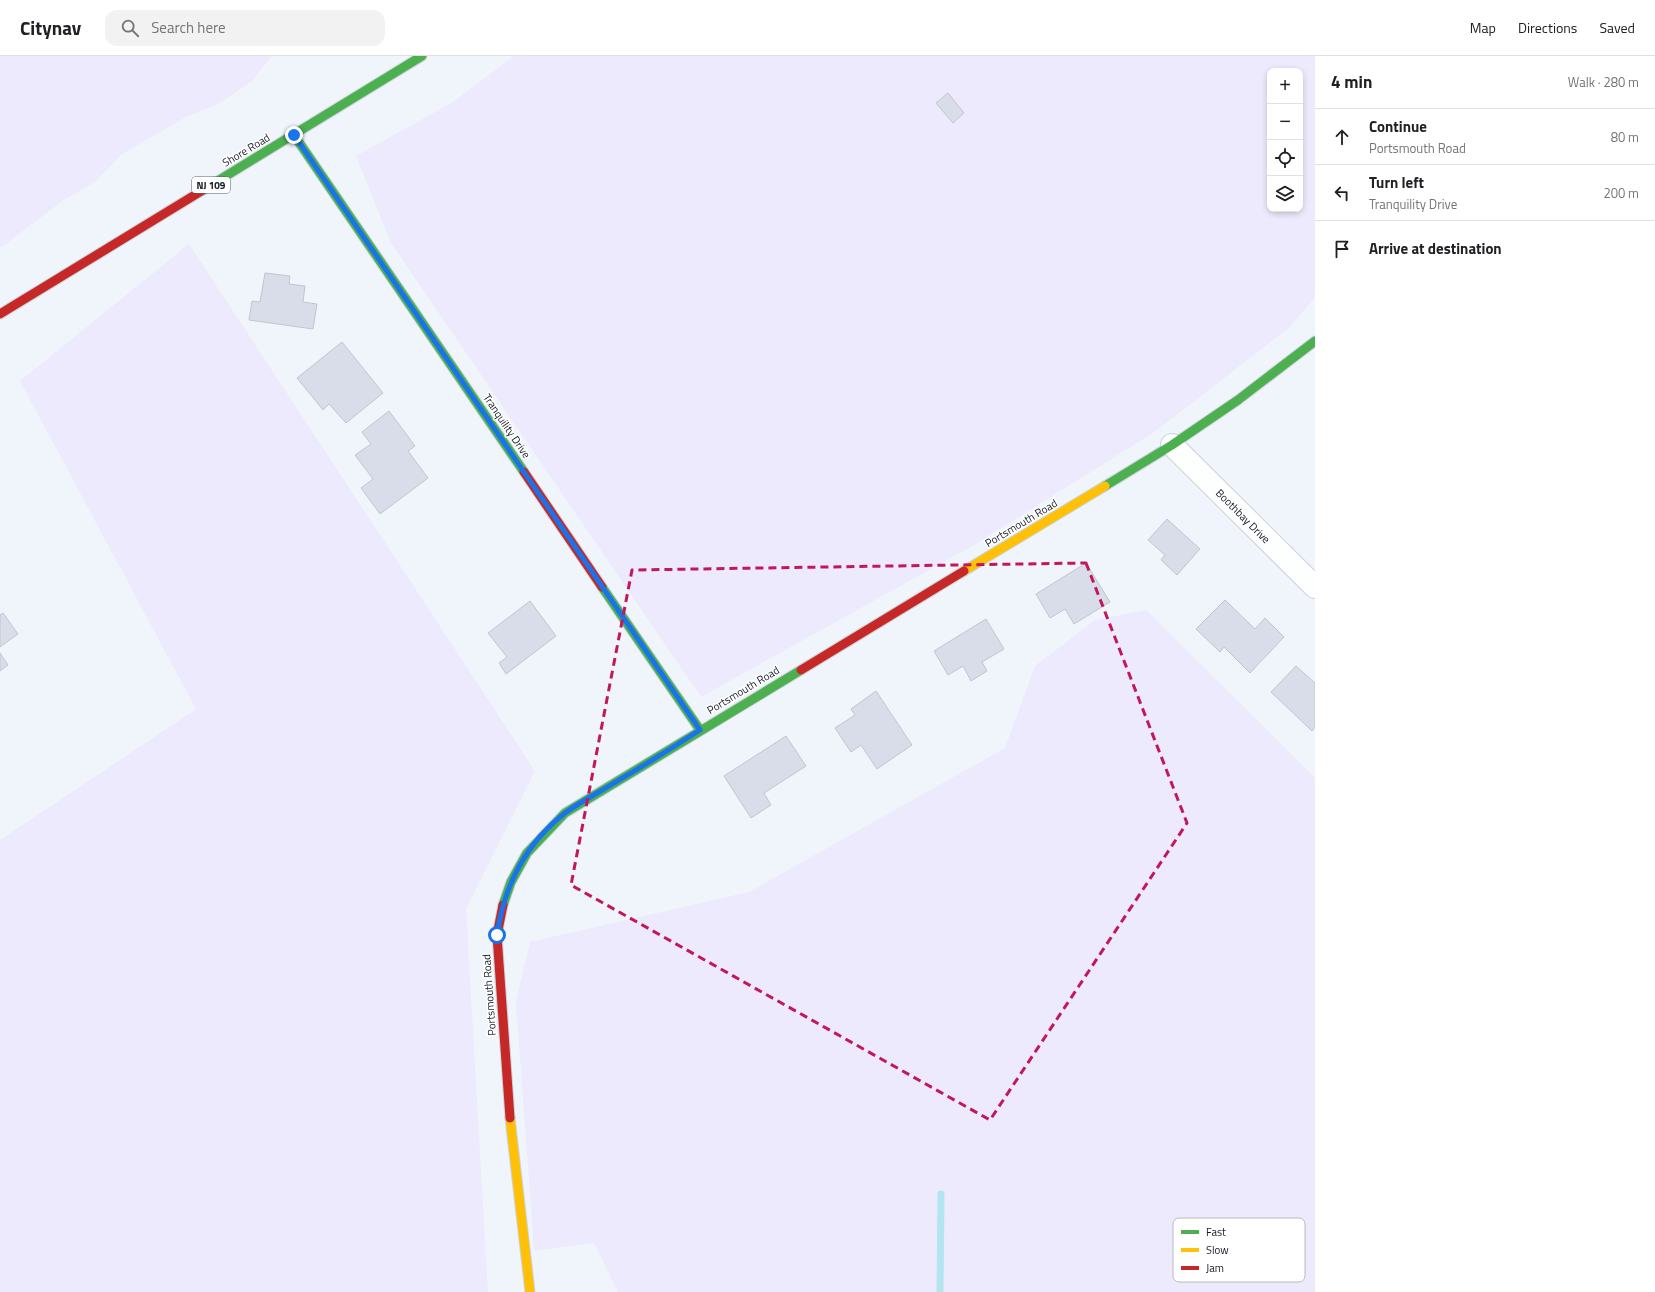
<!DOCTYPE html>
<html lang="en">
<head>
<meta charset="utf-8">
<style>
  :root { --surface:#fff; --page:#f2f2f2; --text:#202124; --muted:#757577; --line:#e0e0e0 }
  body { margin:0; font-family:"Titillium Web",sans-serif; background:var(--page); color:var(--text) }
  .controls { position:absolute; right:12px; top:12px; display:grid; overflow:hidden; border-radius:8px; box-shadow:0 2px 6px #0003 }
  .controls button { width:36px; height:36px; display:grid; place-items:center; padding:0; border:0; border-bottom:1px solid var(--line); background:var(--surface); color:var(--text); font:20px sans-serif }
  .stop { position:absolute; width:12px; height:12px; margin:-9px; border:3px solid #1a73e8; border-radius:50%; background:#fff }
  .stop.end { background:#1a73e8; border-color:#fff; box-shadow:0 1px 4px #0008 }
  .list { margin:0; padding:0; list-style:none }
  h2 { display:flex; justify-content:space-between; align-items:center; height:52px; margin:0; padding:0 16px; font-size:17px }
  h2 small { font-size:13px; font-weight:400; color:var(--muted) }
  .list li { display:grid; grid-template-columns:26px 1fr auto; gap:12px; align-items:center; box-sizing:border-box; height:56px; padding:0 16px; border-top:1px solid var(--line) }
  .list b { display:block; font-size:15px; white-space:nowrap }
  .list p { margin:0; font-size:13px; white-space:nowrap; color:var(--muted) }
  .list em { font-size:13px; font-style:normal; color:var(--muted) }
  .icon { flex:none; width:22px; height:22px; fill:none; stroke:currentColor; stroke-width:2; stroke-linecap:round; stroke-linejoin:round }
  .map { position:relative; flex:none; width:1315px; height:1236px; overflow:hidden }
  header { display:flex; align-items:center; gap:24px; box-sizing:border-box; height:56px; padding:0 20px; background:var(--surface); border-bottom:1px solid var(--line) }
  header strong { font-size:19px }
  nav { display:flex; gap:22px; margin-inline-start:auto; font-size:14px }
  .search { width:280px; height:36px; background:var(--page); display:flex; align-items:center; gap:10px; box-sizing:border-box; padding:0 14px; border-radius:12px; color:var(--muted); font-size:15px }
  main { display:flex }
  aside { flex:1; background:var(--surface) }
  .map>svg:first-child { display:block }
</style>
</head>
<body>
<header>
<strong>Citynav</strong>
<div class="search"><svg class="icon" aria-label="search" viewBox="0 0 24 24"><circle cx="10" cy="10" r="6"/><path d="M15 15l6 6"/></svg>Search here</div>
<nav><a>Map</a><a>Directions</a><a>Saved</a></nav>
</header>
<main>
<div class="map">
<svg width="1315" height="1236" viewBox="0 0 1315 1236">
  <rect width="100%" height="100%" fill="#f0f5fb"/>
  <path fill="#eceafc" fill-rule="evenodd" d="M 0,0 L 272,0 L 252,25 L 220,47 L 184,62 L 121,99 L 95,126 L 64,144 L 7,187 L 0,191 Z
    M 514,0 L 1315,0 L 1315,241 L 1290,271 L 1153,377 L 974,489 L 701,641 L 391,187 L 356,100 L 453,46 ZM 1270,15 L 1300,15 L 1300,153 L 1270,153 Z
    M 189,188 L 535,715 L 466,853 L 488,1236 L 0,1236 L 0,784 L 196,653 L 20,325 Z
    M 1146,554 L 1315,722 L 1315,1236 L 618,1236 L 594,1187 L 534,1195 L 516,945 L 530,886 L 749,836 L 1005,692 L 1035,610 L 1095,564 Z"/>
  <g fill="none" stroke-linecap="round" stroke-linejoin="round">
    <path stroke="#b3e5ef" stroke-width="7" d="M 940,1236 L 941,1138"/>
  </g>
  <path fill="#d9dde9" stroke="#c2c5cd" d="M 948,37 L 964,57 L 953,67 L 936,47 Z
    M 265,217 L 290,220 L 289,228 L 305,230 L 303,246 L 317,248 L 313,273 L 249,264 L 252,245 L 260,246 Z
    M 342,286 L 383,337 L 346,367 L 329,348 L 323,354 L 297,322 Z
    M 389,355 L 415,390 L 408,395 L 428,422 L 380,458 L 361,432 L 373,423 L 355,399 L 371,388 L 362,376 Z
    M 1167,463 L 1200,493 L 1177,519 L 1161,504 L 1165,499 L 1148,484 Z
    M 1086,507 L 1110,546 L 1074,568 L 1065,553 L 1050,562 L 1036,538 Z
    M 1225,544 L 1255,573 L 1265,562 L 1284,581 L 1250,617 L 1224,591 L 1220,596 L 1196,573 Z
    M 530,545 L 556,580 L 506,618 L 499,607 L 507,601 L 488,577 Z
    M 3,557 L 18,578 L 0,591 L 0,559 Z
    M 986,563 L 1004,593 L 982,606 L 987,615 L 971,625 L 963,610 L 948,619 L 934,595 Z
    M 0,597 L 8,609 L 0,615 Z
    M 1296,610 L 1315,627 L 1315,671 L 1312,675 L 1271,636 Z
    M 876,635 L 912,689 L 877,713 L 861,689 L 851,696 L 835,672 L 855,659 L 851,653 Z
    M 786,680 L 806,710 L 764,737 L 771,749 L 751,762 L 724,720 Z"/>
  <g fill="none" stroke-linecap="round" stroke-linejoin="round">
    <g stroke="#ccd2da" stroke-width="24">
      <path id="street" d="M 1172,389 L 1315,531"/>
    </g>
    <g stroke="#ccd2da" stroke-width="11">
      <path id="fast" d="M 294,79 L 524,416
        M 203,134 L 422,0
        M 1105,430 L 1172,389 L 1238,344 L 1315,285
        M 602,531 L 700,674
        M 503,849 L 511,826 L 527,797 L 565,757 L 801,614"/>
    </g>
    <g stroke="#ccd2da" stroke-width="11">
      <path id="slow" d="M 964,515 L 1105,430
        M 510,1062 L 530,1236"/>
    </g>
    <g stroke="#ccd2da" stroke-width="11">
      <path id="jam" d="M 0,258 L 203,134
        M 524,416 L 602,531
        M 801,614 L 964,515
        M 503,849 L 497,879 L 510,1062"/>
    </g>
    <use href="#street" stroke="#fdfefe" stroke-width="22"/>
    <use href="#fast" stroke="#4caf50" stroke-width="9"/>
    <use href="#slow" stroke="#ffc107" stroke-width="9"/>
    <use href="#jam" stroke="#c62828" stroke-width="9"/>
  </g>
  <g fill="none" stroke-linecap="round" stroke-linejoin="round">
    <path stroke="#1a73e8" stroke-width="5" d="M 294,79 L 700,674 C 672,692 643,710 614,727 C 598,737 580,746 565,757 C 525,788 504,830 497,879"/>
  </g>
  <path fill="none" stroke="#c2185b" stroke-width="3" stroke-dasharray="8 5" stroke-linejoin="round" d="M 1086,507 L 1187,767 L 990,1064 L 571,829 L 632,514 Z"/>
  <g text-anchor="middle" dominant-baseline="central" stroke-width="3" stroke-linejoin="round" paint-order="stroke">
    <rect fill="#fff" stroke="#595e64" stroke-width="1" x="192" y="121" width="38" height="16" rx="3"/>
    <g font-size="10" font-weight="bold" fill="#121922">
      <text x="211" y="129">NJ 109</text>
    </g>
    <g font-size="11" fill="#121922" stroke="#fff">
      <text transform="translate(246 94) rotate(-31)">Shore Road</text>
      <text transform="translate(507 370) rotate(56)">Tranquility Drive</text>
      <text transform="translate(1243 460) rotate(45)">Boothbay Drive</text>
      <text transform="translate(1021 467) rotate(-31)">Portsmouth Road</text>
      <text transform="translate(743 634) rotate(-31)">Portsmouth Road</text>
      <text transform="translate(489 939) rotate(-94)">Portsmouth Road</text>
    </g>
  </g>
  <rect x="1173" y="1162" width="132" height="64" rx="6" fill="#fff" stroke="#b8babd" stroke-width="1"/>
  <rect x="1181" y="1174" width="18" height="4" fill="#4caf50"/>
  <rect x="1181" y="1192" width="18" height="4" fill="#ffc107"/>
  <rect x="1181" y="1210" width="18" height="4" fill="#c62828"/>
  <g font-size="11" fill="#121922">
    <text x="1206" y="1180">Fast</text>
    <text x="1206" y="1198">Slow</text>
    <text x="1206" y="1216">Jam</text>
  </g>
</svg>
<div class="controls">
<button>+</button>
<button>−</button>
<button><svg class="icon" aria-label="locate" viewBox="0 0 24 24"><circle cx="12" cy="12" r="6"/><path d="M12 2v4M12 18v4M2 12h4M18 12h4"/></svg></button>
<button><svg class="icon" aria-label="layers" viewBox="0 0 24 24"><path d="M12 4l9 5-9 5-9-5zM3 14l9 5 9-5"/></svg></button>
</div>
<div class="stop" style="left:497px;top:879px"></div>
<div class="stop end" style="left:294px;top:79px"></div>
</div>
<aside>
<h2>4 min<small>Walk · 280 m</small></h2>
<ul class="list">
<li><svg class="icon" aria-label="ahead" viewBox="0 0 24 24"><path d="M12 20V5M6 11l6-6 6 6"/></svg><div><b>Continue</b><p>Portsmouth Road</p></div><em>80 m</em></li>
<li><svg class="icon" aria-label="left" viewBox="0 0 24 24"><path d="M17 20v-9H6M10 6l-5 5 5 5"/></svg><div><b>Turn left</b><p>Tranquility Drive</p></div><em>200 m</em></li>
<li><svg class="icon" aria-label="arrive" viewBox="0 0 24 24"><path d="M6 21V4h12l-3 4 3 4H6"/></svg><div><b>Arrive at destination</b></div></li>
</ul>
</aside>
</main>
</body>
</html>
